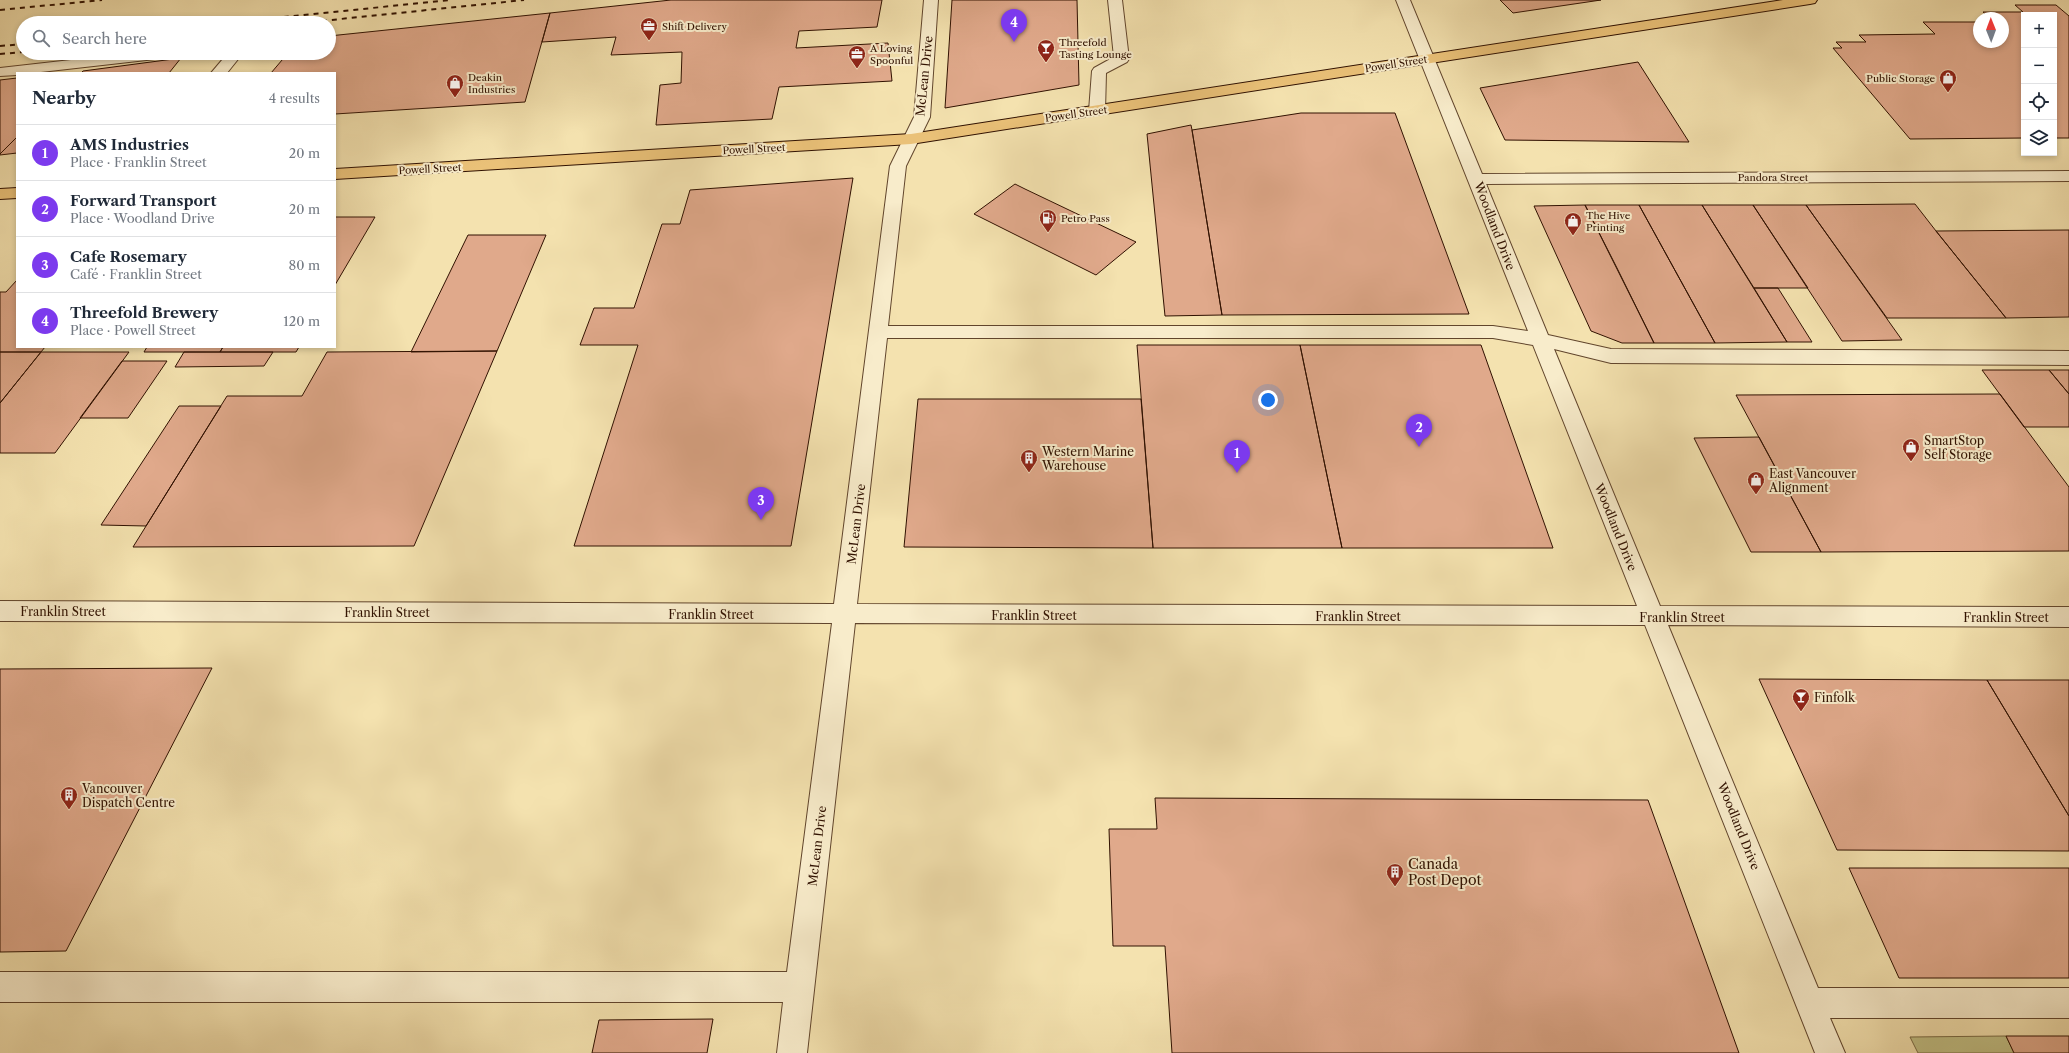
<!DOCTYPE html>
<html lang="en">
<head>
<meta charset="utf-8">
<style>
  :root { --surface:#fff; --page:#f6f6f7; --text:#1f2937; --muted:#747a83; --line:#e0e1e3; --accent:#7c3aed }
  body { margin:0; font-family:"Libre Caslon Text",serif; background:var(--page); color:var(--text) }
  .controls { position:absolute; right:12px; top:12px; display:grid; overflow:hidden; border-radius:0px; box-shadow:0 2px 6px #0003 }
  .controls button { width:36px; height:36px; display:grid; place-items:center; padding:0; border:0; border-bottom:1px solid var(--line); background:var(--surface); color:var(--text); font:20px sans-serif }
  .compass { position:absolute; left:1973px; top:12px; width:36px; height:36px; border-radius:50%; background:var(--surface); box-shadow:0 2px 6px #0003; rotate:359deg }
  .you { position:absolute; left:1268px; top:400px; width:14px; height:14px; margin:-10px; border:3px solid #fff; border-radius:50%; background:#1a73e8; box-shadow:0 0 0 6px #1a73e833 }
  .badge { display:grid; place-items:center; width:26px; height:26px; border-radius:50%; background:var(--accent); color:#fff; font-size:13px; font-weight:700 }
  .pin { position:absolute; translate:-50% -33px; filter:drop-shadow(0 1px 2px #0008) }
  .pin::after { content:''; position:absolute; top:21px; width:14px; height:12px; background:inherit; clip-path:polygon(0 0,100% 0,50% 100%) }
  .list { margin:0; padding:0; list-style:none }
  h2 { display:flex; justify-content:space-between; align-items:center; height:52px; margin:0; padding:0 16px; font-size:17px }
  h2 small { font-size:13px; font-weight:400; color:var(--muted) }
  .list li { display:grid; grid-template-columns:26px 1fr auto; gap:12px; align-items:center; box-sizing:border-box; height:56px; padding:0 16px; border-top:1px solid var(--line) }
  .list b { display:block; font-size:15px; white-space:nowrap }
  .list p { margin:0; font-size:13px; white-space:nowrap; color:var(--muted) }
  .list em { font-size:13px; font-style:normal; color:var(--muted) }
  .icon { flex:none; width:22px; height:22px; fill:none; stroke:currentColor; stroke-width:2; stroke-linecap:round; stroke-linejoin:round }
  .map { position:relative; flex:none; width:2069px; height:1053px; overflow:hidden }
  .search { position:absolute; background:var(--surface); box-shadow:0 2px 6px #0003; left:16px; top:16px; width:320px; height:44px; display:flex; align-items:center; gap:10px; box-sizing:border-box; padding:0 14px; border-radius:22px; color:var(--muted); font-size:15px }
  .panel { position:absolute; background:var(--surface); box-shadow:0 2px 6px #0003; left:16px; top:72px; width:320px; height:276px; border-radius:0px }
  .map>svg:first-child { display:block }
</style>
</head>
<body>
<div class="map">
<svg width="2069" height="1053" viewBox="0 0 2069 1053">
  <rect width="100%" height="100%" fill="#f4e2af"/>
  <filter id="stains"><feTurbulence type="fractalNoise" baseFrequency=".005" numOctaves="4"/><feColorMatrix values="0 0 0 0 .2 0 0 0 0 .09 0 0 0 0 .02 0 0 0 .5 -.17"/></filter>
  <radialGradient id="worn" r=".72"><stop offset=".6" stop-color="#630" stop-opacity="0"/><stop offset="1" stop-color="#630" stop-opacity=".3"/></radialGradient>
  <path fill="#c2c186" stroke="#796943" d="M 2006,1036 L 2014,1053 L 1918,1053 L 1910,1037 Z"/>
  <path fill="#e0a98b" stroke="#301100" d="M 671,0 L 882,0 L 877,27 L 799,31 L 796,48 L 888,43 L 892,81 L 779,87 L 772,119 L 656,125 L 660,85 L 681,83 L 682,52 L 611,55 L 616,37 L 542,42 L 550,13 Z
    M 952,0 L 1077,0 L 1079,85 L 945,108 Z
    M 1500,0 L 1601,0 L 1513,13 Z
    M 2015,5 L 2056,5 L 2069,16 L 2069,138 L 2054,138 L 2054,15 L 2024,15 L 2024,138 L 1910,139 L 1833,48 L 1842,48 L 1836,42 L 1866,42 L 1859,35 L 1935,34 L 1923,22 L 1979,22 L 1979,42 L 2003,42 L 2003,18 L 1990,18 L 1983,12 L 2023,12 Z
    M 550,13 L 525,102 L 335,114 L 335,73 L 271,73 L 288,53 L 329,53 L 329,36 Z
    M 181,58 L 169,73 L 81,73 L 83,71 Z
    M 1638,62 L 1689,142 L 1505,140 L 1480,88 Z
    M 17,78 L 17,137 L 0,154 L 0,80 Z
    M 1301,113 L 1395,113 L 1469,314 L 1222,315 L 1192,130 Z
    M 1191,125 L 1192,130 L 1222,315 L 1165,316 L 1147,134 Z
    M 17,137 L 17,153 L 0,155 L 0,154 Z
    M 853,178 L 791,546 L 574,546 L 638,345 L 580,345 L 594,308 L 634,308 L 662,224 L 680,224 L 690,190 Z
    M 1015,184 L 1025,189 L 1136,242 L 1096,275 L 974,214 Z
    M 1915,204 L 1936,231 L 2006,318 L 1887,318 L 1806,205 Z
    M 1585,205 L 1639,205 L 1715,343 L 1654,343 Z
    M 1585,205 L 1617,268 L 1654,343 L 1622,343 L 1591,331 L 1534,206 Z
    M 1639,205 L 1702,205 L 1787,342 L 1715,343 Z
    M 1702,205 L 1753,205 L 1808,288 L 1754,288 Z
    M 1753,205 L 1806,205 L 1902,340 L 1842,341 Z
    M 335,217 L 375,217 L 335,285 Z
    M 2069,230 L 2069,317 L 2006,318 L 1936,231 Z
    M 468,235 L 546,235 L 497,351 L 411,352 Z
    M 17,280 L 17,347 L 45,347 L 41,352 L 0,352 L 0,292 L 6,292 Z
    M 1754,288 L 1778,288 L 1812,342 L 1787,342 Z
    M 1137,345 L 1300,345 L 1342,548 L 1153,548 Z
    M 1300,345 L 1481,345 L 1553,548 L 1342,548 Z
    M 147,347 L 223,347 L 220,352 L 144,352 Z
    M 223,347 L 299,347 L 296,352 L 220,352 Z
    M 497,351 L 414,546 L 133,547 L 227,396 L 302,396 L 327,352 Z
    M 0,352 L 41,352 L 0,403 Z
    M 41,352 L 129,352 L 55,453 L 0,453 L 0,403 Z
    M 184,352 L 273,352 L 264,366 L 175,367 Z
    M 122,361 L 167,361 L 128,418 L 80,418 Z
    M 1982,370 L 2049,370 L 2069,394 L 2069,427 L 2024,427 Z
    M 2049,370 L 2069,370 L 2069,394 Z
    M 2000,394 L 2069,487 L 2069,551 L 1821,552 L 1736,395 Z
    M 918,399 L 1141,399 L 1153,548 L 904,547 Z
    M 179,406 L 221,406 L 146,526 L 101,525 Z
    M 1759,437 L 1821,552 L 1751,552 L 1694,438 Z
    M 212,668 L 66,951 L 0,952 L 0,669 Z
    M 1759,679 L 1987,680 L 2069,816 L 2069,851 L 1837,850 Z
    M 1987,680 L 2069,680 L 2069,816 Z
    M 1155,798 L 1648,800 L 1739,1053 L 1172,1053 L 1165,946 L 1113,946 L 1109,829 L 1157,829 Z
    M 1849,868 L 2069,868 L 2069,978 L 1899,978 Z
    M 713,1019 L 707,1053 L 592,1053 L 599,1020 Z
    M 2006,1036 L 2069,1036 L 2069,1053 L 2014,1053 Z"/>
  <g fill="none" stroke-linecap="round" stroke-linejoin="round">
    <g stroke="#61452c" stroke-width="2">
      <path id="minor" d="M 924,0 L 938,0 L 930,117 L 906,166 L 888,326 L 1493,326 L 1528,331 L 1396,0 L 1410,0 L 1482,174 L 2069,171 L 2069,181 L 1486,184 L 1548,335 L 1611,349 L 2069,351 L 2069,365 L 1611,363 L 1554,349 L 1660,606 L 2069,607 L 2069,627 L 1668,625 L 1818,988 L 2069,988 L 2069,1018 L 1830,1018 L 1845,1053 L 1815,1053 L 1645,625 L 855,623 L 807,1053 L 777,1053 L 783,1002 L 0,1002 L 0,972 L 787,972 L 832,623 L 0,621 L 0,601 L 834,604 L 890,166 L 914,117 ZM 887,338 L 1493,338 L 1533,345 L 1637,606 L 857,604 Z
        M 1108,0 L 1122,0 L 1129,59 L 1127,62 L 1106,73 L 1105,111 L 1103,114 L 1091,114 L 1089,111 L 1092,71 L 1094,68 L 1114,57 Z
        M 133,53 L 180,53 L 178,56 L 173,57 L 32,73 L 17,73 L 17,75 L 0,76 L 0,68 Z
        M 228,53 L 243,53 L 227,73 L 211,73 Z"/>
    </g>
    <g stroke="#301100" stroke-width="2">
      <path id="major" d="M 1783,0 L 1817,0 L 1815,3 L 1810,4 L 911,144 L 335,179 L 335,169 L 911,134 Z
        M 17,188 L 17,198 L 0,199 L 0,189 Z"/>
    </g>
    <use href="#minor" fill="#f8eccb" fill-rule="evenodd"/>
    <use href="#major" fill="#eac178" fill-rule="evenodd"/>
    <path stroke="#301100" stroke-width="2" stroke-dasharray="5 5" stroke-linecap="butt" d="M 0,10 L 102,0
      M 224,23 L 451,0
      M 302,23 L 524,0
      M 0,46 L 23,44
      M 0,54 L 23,52"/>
  </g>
  <defs>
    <g id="office-pin" transform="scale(0.9)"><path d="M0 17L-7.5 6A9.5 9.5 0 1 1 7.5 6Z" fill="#8f2418" stroke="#f8eccb"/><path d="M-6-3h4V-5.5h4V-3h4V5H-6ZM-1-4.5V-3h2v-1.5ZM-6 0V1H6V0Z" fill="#fff"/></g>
    <g id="bar-pin" transform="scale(0.9)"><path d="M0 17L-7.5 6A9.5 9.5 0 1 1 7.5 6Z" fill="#8f2418" stroke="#f8eccb"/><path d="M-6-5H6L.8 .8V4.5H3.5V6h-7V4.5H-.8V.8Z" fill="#fff"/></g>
    <g id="shop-pin" transform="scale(0.9)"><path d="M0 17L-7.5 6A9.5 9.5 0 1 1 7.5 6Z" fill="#8f2418" stroke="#f8eccb"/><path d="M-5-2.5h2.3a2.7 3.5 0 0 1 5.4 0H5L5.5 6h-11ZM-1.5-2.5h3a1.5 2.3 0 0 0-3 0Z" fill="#fff"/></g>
    <g id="fuel-pin" transform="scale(0.9)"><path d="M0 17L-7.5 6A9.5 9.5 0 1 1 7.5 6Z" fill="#8f2418" stroke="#f8eccb"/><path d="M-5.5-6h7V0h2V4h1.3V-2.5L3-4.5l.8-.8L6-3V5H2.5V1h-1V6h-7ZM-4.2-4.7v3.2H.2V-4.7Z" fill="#fff"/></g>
    <g id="building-pin" transform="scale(0.9)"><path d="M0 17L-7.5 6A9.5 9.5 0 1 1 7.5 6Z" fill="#8f2418" stroke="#f8eccb"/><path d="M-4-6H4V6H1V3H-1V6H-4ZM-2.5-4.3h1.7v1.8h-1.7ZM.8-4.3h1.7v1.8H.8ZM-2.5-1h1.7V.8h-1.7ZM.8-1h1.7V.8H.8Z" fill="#fff"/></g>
  </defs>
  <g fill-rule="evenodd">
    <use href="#office-pin" x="649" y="26"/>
    <use href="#bar-pin" x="1046" y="48"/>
    <use href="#office-pin" x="857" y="54"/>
    <use href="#shop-pin" x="1948" y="78"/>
    <use href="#shop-pin" x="455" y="83"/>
    <use href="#fuel-pin" x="1048" y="218"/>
    <use href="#shop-pin" x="1573" y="221"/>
    <use href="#shop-pin" x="1911" y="447"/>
    <use href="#building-pin" x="1029" y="458"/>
    <use href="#shop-pin" x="1756" y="480"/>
    <use href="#bar-pin" x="1801" y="697"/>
    <use href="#building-pin" x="69" y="795"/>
    <use href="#building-pin" x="1395" y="872"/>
  </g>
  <g text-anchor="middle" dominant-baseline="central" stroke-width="4" stroke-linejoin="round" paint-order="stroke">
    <g font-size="10" fill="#301100" stroke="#f8eccb" text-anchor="start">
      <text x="662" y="26">Shift Delivery</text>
      <text x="1059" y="42">Threefold<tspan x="1059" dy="12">Tasting Lounge</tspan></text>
      <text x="870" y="48">A Loving<tspan x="870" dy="12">Spoonful</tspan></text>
      <text x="468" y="77">Deakin<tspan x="468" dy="12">Industries</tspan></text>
      <text x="1935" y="78" text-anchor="end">Public Storage</text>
      <text x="1586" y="215">The Hive<tspan x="1586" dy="12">Printing</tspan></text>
      <text x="1061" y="218">Petro Pass</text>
    </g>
    <g font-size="10" fill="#301100" stroke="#f8eccb">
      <text transform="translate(1396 64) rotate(-9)">Powell Street</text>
      <text transform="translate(1076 114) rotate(-8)">Powell Street</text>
      <text transform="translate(754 149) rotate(-3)">Powell Street</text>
      <text transform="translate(430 169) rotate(-3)">Powell Street</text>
      <text x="1773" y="177">Pandora Street</text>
    </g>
    <g font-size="12" fill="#301100" stroke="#f8eccb">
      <text transform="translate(924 76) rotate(-84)">McLean Drive</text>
      <text transform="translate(1495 226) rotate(69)">Woodland Drive</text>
      <text transform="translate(856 524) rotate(-83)">McLean Drive</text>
      <text transform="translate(1616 527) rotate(68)">Woodland Drive</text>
      <text x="63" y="611">Franklin Street</text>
      <text x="387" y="612">Franklin Street</text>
      <text x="711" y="614">Franklin Street</text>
      <text x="1034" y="615">Franklin Street</text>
      <text x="1358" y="616">Franklin Street</text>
      <text x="1682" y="617">Franklin Street</text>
      <text x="2006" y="617">Franklin Street</text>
      <text transform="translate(1739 826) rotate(68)">Woodland Drive</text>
      <text transform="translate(817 846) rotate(-83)">McLean Drive</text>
    </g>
    <g font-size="12" fill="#301100" stroke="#f8eccb" text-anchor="start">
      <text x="1924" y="440">SmartStop<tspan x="1924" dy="14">Self Storage</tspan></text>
      <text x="1042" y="451">Western Marine<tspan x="1042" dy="14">Warehouse</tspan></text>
      <text x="1769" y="473">East Vancouver<tspan x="1769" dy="14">Alignment</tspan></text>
      <text x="1814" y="697">Finfolk</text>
      <text x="82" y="788">Vancouver<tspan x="82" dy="14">Dispatch Centre</tspan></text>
    </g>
    <g font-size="14" fill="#301100" stroke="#f8eccb" text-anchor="start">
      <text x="1408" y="864">Canada<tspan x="1408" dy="16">Post Depot</tspan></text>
    </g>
  </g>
  <rect width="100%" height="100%" filter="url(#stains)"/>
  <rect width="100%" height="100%" fill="url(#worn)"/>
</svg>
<div class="controls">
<button>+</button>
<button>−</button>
<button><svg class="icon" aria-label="locate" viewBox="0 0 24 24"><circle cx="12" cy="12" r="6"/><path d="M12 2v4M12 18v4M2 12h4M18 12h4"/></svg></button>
<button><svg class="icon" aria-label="layers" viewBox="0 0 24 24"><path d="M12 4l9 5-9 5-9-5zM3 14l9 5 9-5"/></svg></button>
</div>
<svg class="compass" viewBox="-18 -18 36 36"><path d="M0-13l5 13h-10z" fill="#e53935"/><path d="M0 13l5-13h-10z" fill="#747a83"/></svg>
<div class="you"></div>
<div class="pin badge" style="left:1237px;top:473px">1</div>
<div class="pin badge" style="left:1419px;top:447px">2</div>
<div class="pin badge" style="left:761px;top:520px">3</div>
<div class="pin badge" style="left:1014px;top:42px">4</div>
<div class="search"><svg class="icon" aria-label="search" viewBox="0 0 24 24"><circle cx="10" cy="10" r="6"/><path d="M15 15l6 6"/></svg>Search here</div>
<section class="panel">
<h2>Nearby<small>4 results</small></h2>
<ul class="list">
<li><span class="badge">1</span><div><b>AMS Industries</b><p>Place · Franklin Street</p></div><em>20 m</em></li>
<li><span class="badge">2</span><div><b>Forward Transport</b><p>Place · Woodland Drive</p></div><em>20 m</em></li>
<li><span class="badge">3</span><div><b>Cafe Rosemary</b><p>Café · Franklin Street</p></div><em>80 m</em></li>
<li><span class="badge">4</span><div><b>Threefold Brewery</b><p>Place · Powell Street</p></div><em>120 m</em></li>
</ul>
</section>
</div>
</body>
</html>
